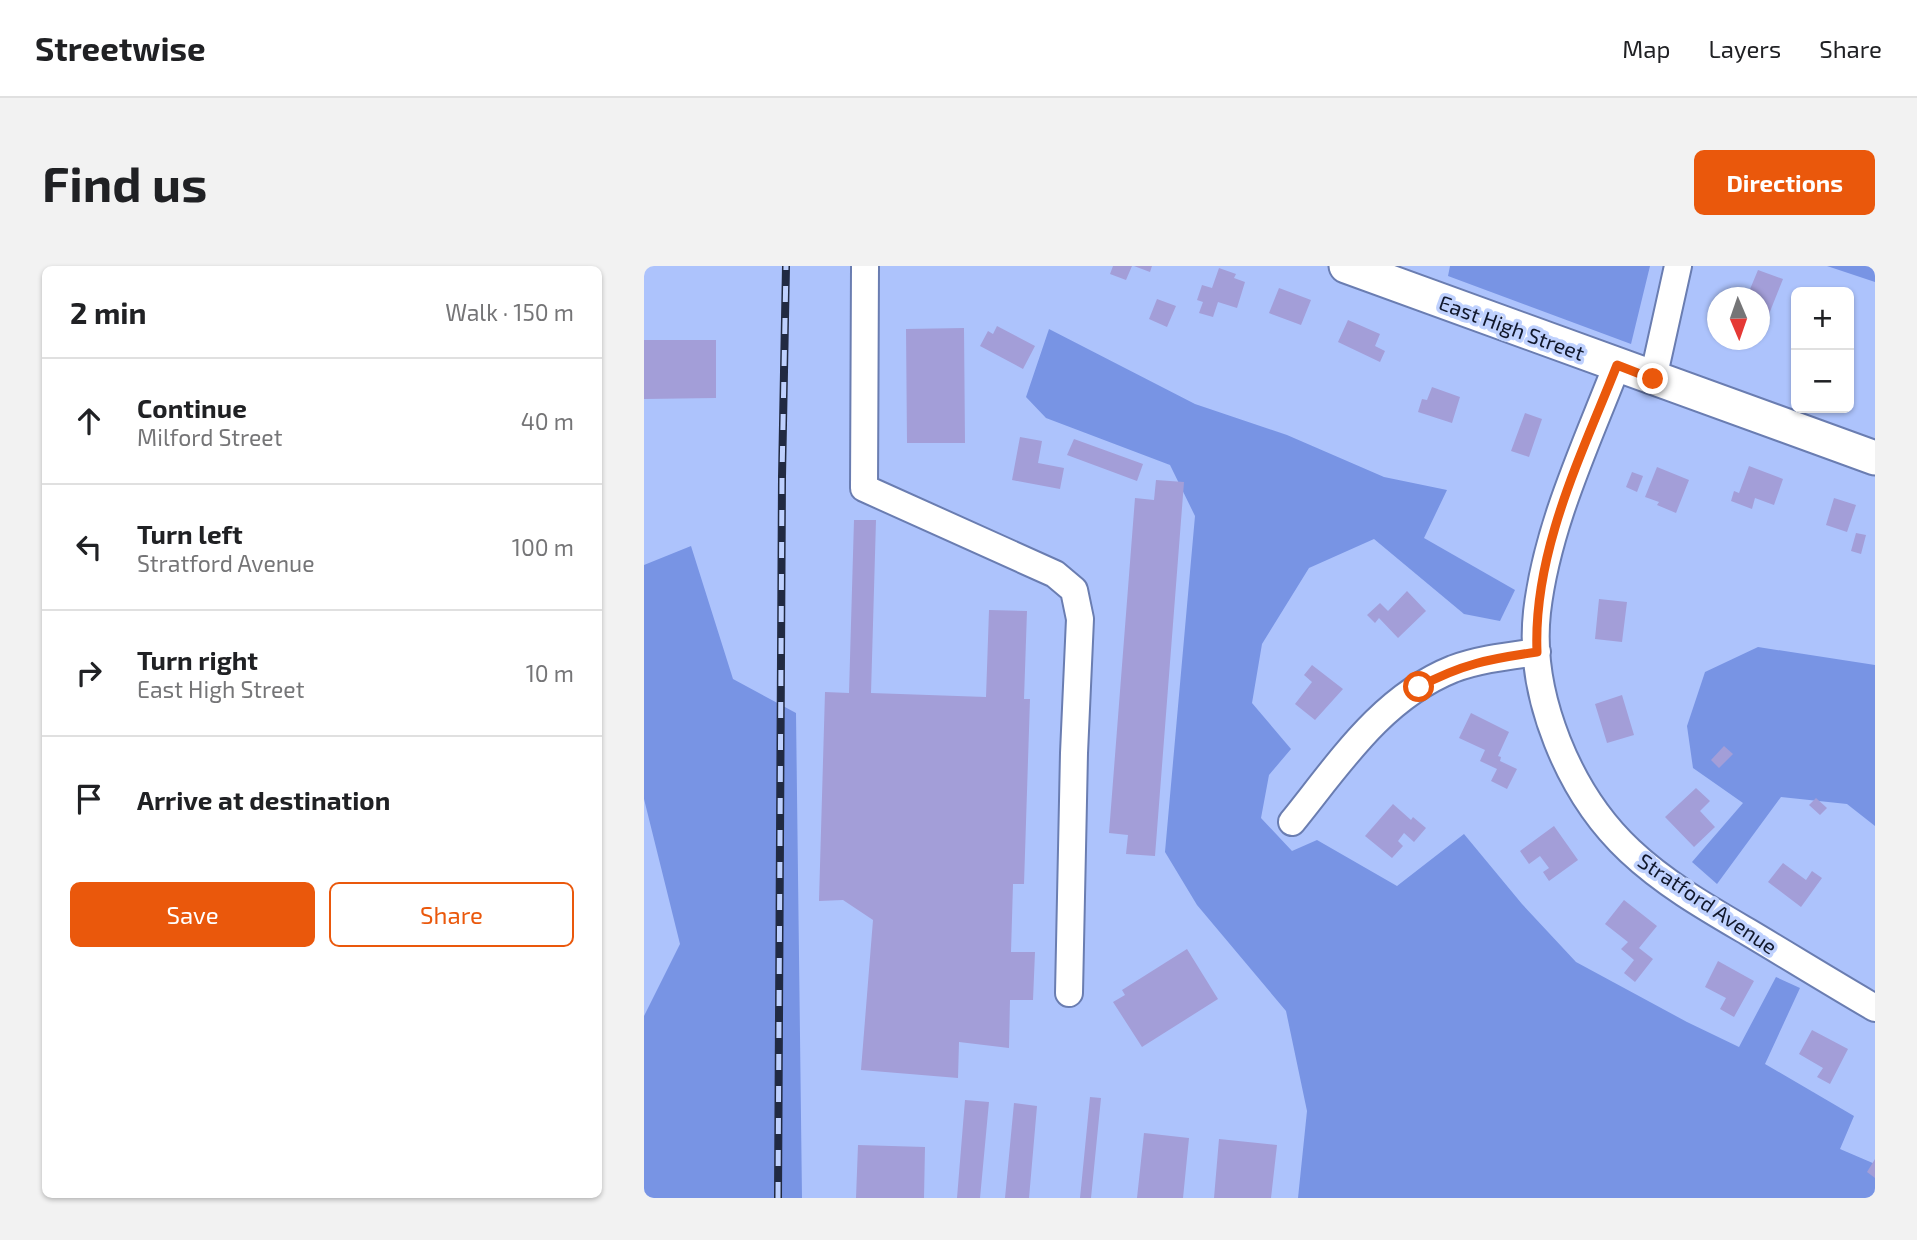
<!DOCTYPE html>
<html lang="en">
<head>
<meta charset="utf-8">
<style>
  :root { --surface:#fff; --page:#f2f2f2; --text:#202124; --muted:#757577; --line:#e0e0e0; --accent:#ea580c }
  body { margin:0; font-family:"Exo 2",sans-serif; background:var(--page); color:var(--text) }
  .controls { position:absolute; right:21px; top:21px; display:grid; overflow:hidden; border-radius:10px; box-shadow:0 2px 5px #0004 }
  .controls button { width:63px; height:63px; display:grid; place-items:center; padding:0; border:0; border-bottom:2px solid var(--line); background:var(--surface); color:var(--text); font:35px sans-serif }
  .compass { position:absolute; left:1063px; top:21px; width:63px; height:63px; border-radius:50%; background:var(--surface); box-shadow:0 2px 5px #0004; rotate:178deg }
  .stop { position:absolute; width:21px; height:21px; margin:-16px; border:5px solid #ea580c; border-radius:50%; background:#fff }
  .stop.end { background:#ea580c; border-color:#fff; box-shadow:0 2px 7px #0008 }
  .list { margin:0; padding:0; list-style:none }
  h2 { display:flex; justify-content:space-between; align-items:center; height:91px; margin:0; padding:0 28px; font-size:30px }
  h2 small { font-size:23px; font-weight:400; color:var(--muted) }
  .list li { display:grid; grid-template-columns:46px 1fr auto; gap:21px; align-items:center; box-sizing:border-box; height:126px; padding:0 28px; border-top:2px solid var(--line) }
  .list b { display:block; font-size:26px; white-space:nowrap }
  .list p { margin:0; font-size:23px; white-space:nowrap; color:var(--muted) }
  .list em { font-size:23px; font-style:normal; color:var(--muted) }
  .actions { display:flex; gap:14px; padding:21px 28px }
  .actions a { flex:1; padding:16px 0; border:2px solid var(--accent); border-radius:10px; text-align:center; font-size:24px; color:var(--accent) }
  .actions .main { background:var(--accent); color:#fff }
  .icon { flex:none; width:38px; height:38px; fill:none; stroke:currentColor; stroke-width:2; stroke-linecap:round; stroke-linejoin:round }
  .map { position:relative; flex:none; width:1231px; height:932px; overflow:hidden; border-radius:10px }
  header { display:flex; align-items:center; gap:42px; box-sizing:border-box; height:98px; padding:0 35px; background:var(--surface); border-bottom:2px solid var(--line) }
  header strong { font-size:33px }
  nav { display:flex; gap:38px; margin-inline-start:auto; font-size:24px }
  .intro { display:flex; align-items:center; justify-content:space-between; box-sizing:border-box; height:168px; padding:0 42px }
  h1 { margin:0; font-size:49px }
  .button { padding:18px 32px; border-radius:10px; background:var(--accent); color:#fff; font-size:24px; font-weight:700 }
  main { display:flex; gap:42px; padding:0 42px }
  aside { flex:1; background:var(--surface); border-radius:10px; box-shadow:0 2px 5px #0004 }
  .map>svg:first-child { display:block }
</style>
</head>
<body>
<header>
<strong>Streetwise</strong>
<nav><a>Map</a><a>Layers</a><a>Share</a></nav>
</header>
<div class="intro"><h1>Find us</h1><a class="button">Directions</a></div>
<main>
<aside>
<h2>2 min<small>Walk · 150 m</small></h2>
<ul class="list">
<li><svg class="icon" aria-label="ahead" viewBox="0 0 24 24"><path d="M12 20V5M6 11l6-6 6 6"/></svg><div><b>Continue</b><p>Milford Street</p></div><em>40 m</em></li>
<li><svg class="icon" aria-label="left" viewBox="0 0 24 24"><path d="M17 20v-9H6M10 6l-5 5 5 5"/></svg><div><b>Turn left</b><p>Stratford Avenue</p></div><em>100 m</em></li>
<li><svg class="icon" aria-label="right" viewBox="0 0 24 24"><path d="M7 20v-9h11M14 6l5 5-5 5"/></svg><div><b>Turn right</b><p>East High Street</p></div><em>10 m</em></li>
<li><svg class="icon" aria-label="arrive" viewBox="0 0 24 24"><path d="M6 21V4h12l-3 4 3 4H6"/></svg><div><b>Arrive at destination</b></div></li>
</ul>
<div class="actions"><a class="main">Save</a><a>Share</a></div>
</aside>
<div class="map">
<svg width="1231" height="932" viewBox="0 0 1231 932">
  <rect width="100%" height="100%" fill="#adc3fc"/>
  <path fill="#7894e4" d="M 806,0 L 1006,0 L 987,78 L 804,10 Z
    M 1183,0 L 1231,0 L 1231,16 Z
    M 405,63 L 551,138 L 643,169 L 740,211 L 803,224 L 780,272 L 871,324 L 856,355 L 820,348 L 730,273 L 665,302 L 618,378 L 608,437 L 647,483 L 625,509 L 617,552 L 648,585 L 673,574 L 753,620 L 820,568 L 878,638 L 932,696 L 1043,756 L 1095,781 L 1132,711 L 1156,722 L 1121,798 L 1210,850 L 1196,883 L 1231,898 L 1231,932 L 654,932 L 663,845 L 642,745 L 553,639 L 521,586 L 551,250 L 526,199 L 402,152 L 382,131 Z
    M 47,280 L 89,413 L 152,447 L 158,932 L 0,932 L 0,750 L 36,678 L 0,533 L 0,299 Z
    M 1114,381 L 1231,399 L 1231,560 L 1203,538 L 1137,531 L 1073,618 L 1048,596 L 1099,537 L 1049,502 L 1043,460 L 1061,406 Z"/>
  <path fill="#a39ed8" d="M 469,0 L 488,0 L 482,14 L 466,8 Z
    M 490,0 L 508,0 L 506,6 Z
    M 575,2 L 592,8 L 590,12 L 601,16 L 593,42 L 574,36 L 569,51 L 555,47 L 559,36 L 553,34 L 558,19 L 568,22 Z
    M 1114,4 L 1139,13 L 1121,58 L 1115,56 L 1115,32 L 1095,32 L 1097,25 L 1104,28 Z
    M 635,22 L 667,34 L 657,59 L 625,47 Z
    M 513,33 L 532,40 L 523,61 L 505,53 Z
    M 704,54 L 736,68 L 731,80 L 741,85 L 736,96 L 694,76 Z
    M 353,60 L 391,80 L 379,103 L 336,80 L 344,65 L 349,68 Z
    M 320,62 L 321,177 L 263,177 L 262,63 Z
    M 0,74 L 72,74 L 72,132 L 0,133 Z
    M 788,121 L 816,131 L 808,157 L 774,146 L 778,133 L 783,134 Z
    M 881,147 L 898,153 L 885,191 L 867,185 Z
    M 376,171 L 398,175 L 394,197 L 420,202 L 416,223 L 368,214 Z
    M 430,173 L 499,198 L 493,215 L 423,189 Z
    M 1105,200 L 1139,213 L 1130,239 L 1111,232 L 1108,243 L 1087,235 L 1090,225 L 1095,227 Z
    M 1013,201 L 1045,214 L 1032,247 L 1013,239 L 1015,236 L 1001,231 Z
    M 988,206 L 999,210 L 993,226 L 982,221 Z
    M 512,214 L 540,216 L 511,590 L 482,588 L 484,569 L 465,567 L 491,232 L 510,234 Z
    M 1190,232 L 1212,239 L 1203,266 L 1182,259 Z
    M 210,254 L 232,254 L 227,427 L 342,431 L 345,344 L 383,345 L 380,433 L 386,433 L 380,618 L 369,618 L 367,686 L 391,686 L 389,734 L 366,734 L 365,782 L 315,776 L 314,812 L 217,804 L 229,654 L 199,634 L 175,635 L 181,426 L 205,427 Z
    M 1212,267 L 1222,269 L 1217,288 L 1207,285 Z
    M 763,325 L 782,345 L 754,372 L 735,352 L 731,357 L 723,349 L 736,337 L 744,345 Z
    M 955,333 L 983,336 L 978,376 L 951,373 Z
    M 668,399 L 699,423 L 671,454 L 651,438 L 668,416 L 660,409 Z
    M 978,429 L 990,469 L 963,477 L 951,438 Z
    M 827,447 L 865,466 L 854,490 L 857,491 L 856,495 L 873,503 L 863,523 L 847,515 L 853,503 L 836,495 L 841,484 L 815,472 Z
    M 1080,480 L 1089,488 L 1075,502 L 1067,494 Z
    M 1052,522 L 1066,535 L 1056,545 L 1071,561 L 1050,581 L 1021,551 Z
    M 1172,532 L 1183,542 L 1176,549 L 1165,539 Z
    M 749,538 L 767,554 L 769,551 L 782,562 L 770,576 L 760,567 L 754,575 L 759,580 L 748,592 L 721,570 Z
    M 910,560 L 934,594 L 905,615 L 899,606 L 905,602 L 896,590 L 885,598 L 876,585 Z
    M 1139,597 L 1162,614 L 1168,605 L 1178,612 L 1157,641 L 1124,616 Z
    M 980,634 L 1013,660 L 995,682 L 1009,693 L 991,716 L 980,707 L 990,694 L 977,683 L 984,676 L 961,658 Z
    M 543,683 L 574,733 L 498,781 L 469,736 L 481,729 L 478,724 Z
    M 1074,695 L 1110,715 L 1090,751 L 1076,743 L 1082,732 L 1061,721 Z
    M 1168,764 L 1204,783 L 1186,818 L 1173,811 L 1179,802 L 1155,788 Z
    M 446,831 L 457,832 L 447,932 L 436,932 Z
    M 321,834 L 345,836 L 336,932 L 313,932 Z
    M 370,837 L 393,840 L 385,932 L 361,932 Z
    M 500,867 L 545,872 L 539,932 L 493,932 Z
    M 575,873 L 633,879 L 627,932 L 570,932 Z
    M 214,879 L 281,881 L 280,932 L 212,932 Z
    M 1231,893 L 1231,912 L 1223,906 Z"/>
  <g fill="none" stroke-linecap="round" stroke-linejoin="round">
    <g stroke="#6a7db1" stroke-width="30">
      <path id="minor" d="M 221,0 L 220,222 L 411,308 L 430,324 L 436,353 L 430,487 L 425,727
        M 973,99 C 942,179 903,260 893,346 C 884,429 925,528 986,585 C 1021,618 1063,642 1104,666 C 1146,691 1188,717 1231,742
        M 1009,113 L 1034,0
        M 648,556 C 695,498 737,432 809,403 C 836,393 865,390 893,386"/>
    </g>
    <g stroke="#6a7db1" stroke-width="37">
      <path id="major" d="M 702,0 L 1231,192"/>
    </g>
    <use href="#minor" stroke="#fff" stroke-width="26"/>
    <use href="#major" stroke="#fff" stroke-width="33"/>
    <g stroke="#212a42" stroke-width="8">
      <path id="rail" d="M 134,932 L 138,211 L 142,0"/>
    </g>
    <use href="#rail" stroke="#bfd1fe" stroke-width="5" stroke-dasharray="16" stroke-linecap="butt"/>
  </g>
  <g fill="none" stroke-linecap="round" stroke-linejoin="round">
    <path stroke="#ea580c" stroke-width="9" d="M 775,421 C 818,398 845,393 893,386 C 889,286 937,190 973,99 L 1009,113"/>
  </g>
  <g text-anchor="middle" dominant-baseline="central" stroke-width="7" stroke-linejoin="round" paint-order="stroke">
    <g font-size="21" fill="#10172b" stroke="#bfd1fe">
      <text transform="translate(868 61) rotate(20)">East High Street</text>
      <text transform="translate(1064 637) rotate(34)">Stratford Avenue</text>
    </g>
  </g>
</svg>
<div class="controls">
<button>+</button>
<button>−</button>
</div>
<svg class="compass" viewBox="-18 -18 36 36"><path d="M0-13l5 13h-10z" fill="#e53935"/><path d="M0 13l5-13h-10z" fill="#757577"/></svg>
<div class="stop" style="left:775px;top:421px"></div>
<div class="stop end" style="left:1009px;top:113px"></div>
</div>
</main>
</body>
</html>
